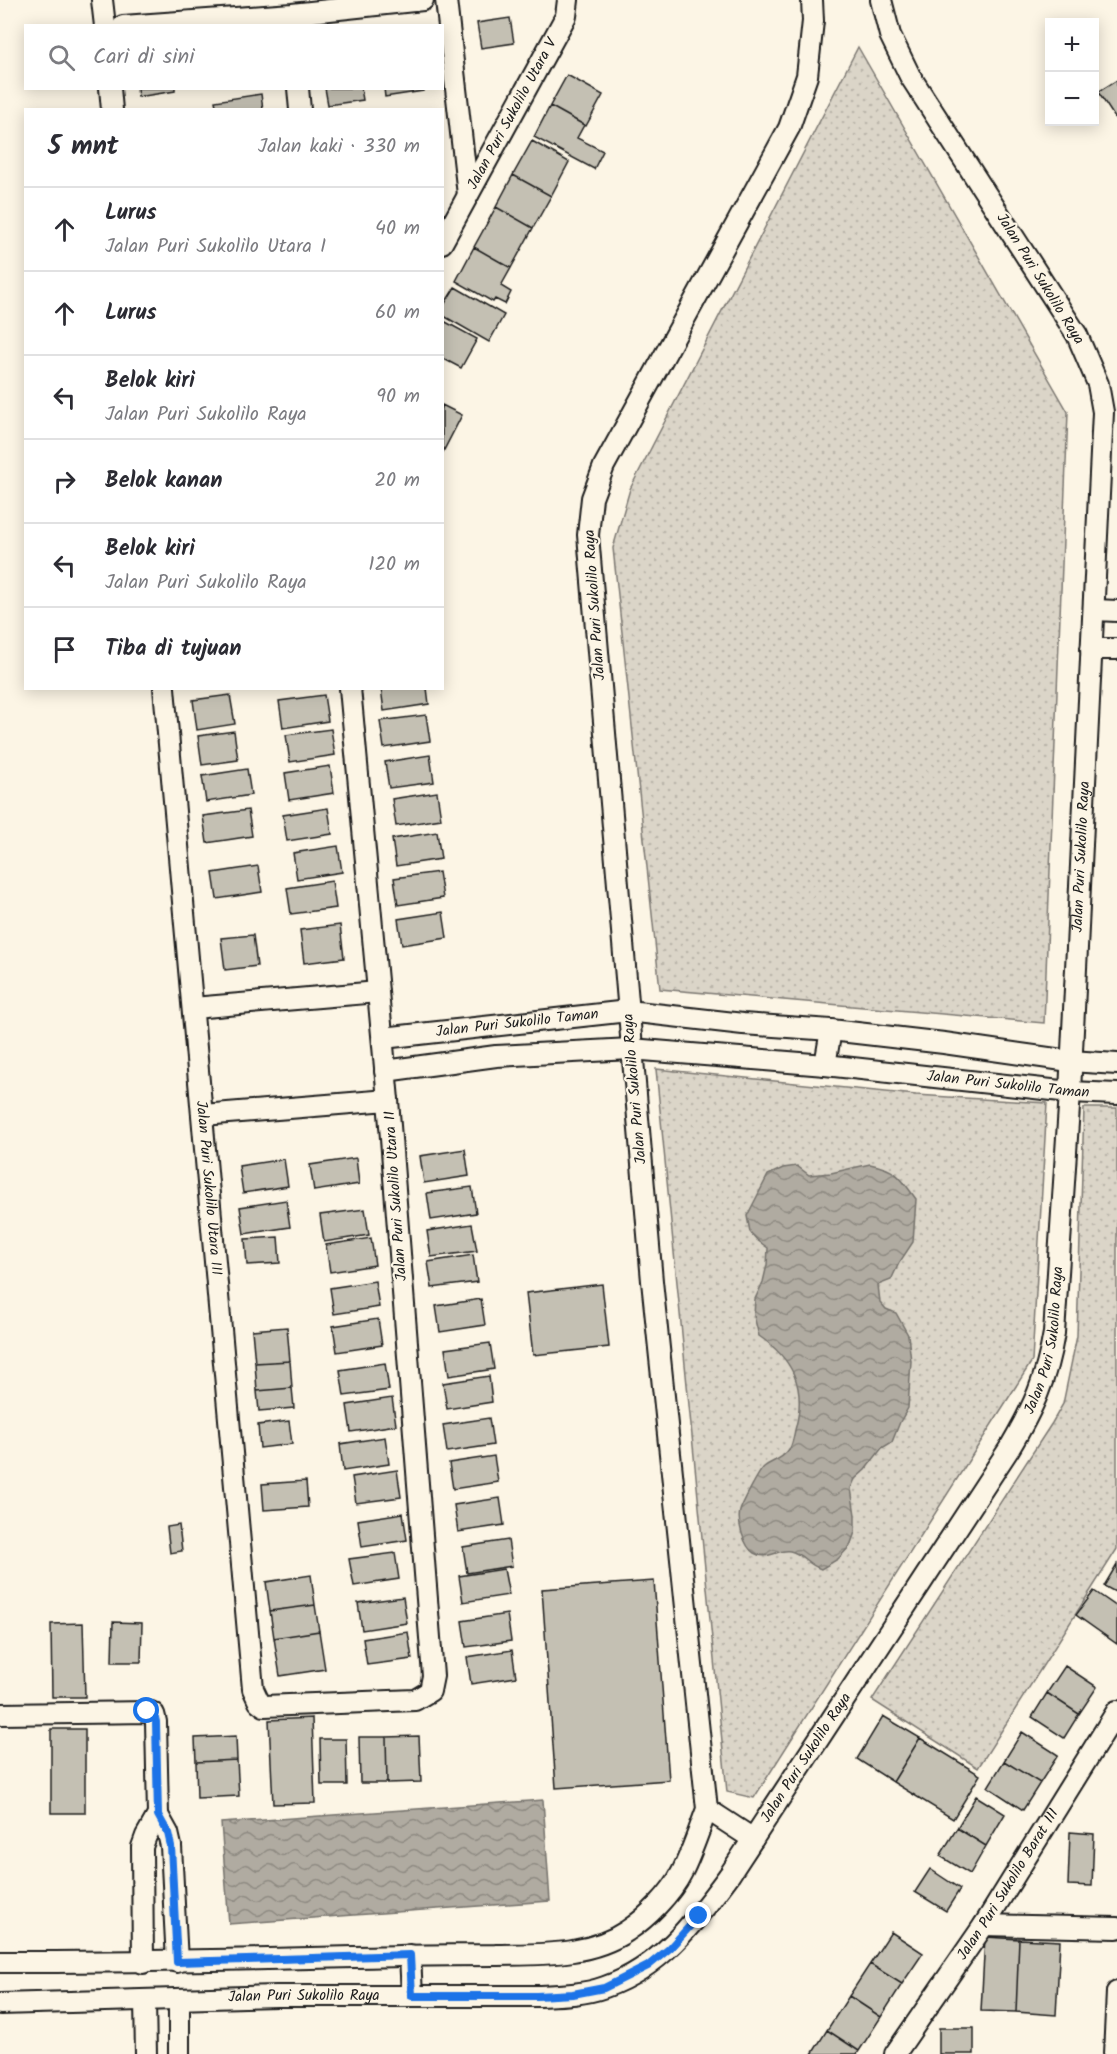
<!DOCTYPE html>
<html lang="id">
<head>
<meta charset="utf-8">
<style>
  :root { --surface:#fff; --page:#f2f2f3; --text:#2b2b33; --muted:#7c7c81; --line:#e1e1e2 }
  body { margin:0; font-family:Kalam,sans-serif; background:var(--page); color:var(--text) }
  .controls { position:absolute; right:18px; top:18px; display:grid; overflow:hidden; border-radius:0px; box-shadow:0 3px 15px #0003 }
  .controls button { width:54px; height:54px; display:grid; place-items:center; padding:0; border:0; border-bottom:2px solid var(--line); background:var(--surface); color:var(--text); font:30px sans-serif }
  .stop { position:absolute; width:18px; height:18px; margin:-14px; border:4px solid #1a73e8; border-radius:50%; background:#fff }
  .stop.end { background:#1a73e8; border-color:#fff; box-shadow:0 2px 6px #0008 }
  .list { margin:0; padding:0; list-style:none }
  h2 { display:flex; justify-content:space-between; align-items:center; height:78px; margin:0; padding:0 24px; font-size:26px }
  h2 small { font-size:20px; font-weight:400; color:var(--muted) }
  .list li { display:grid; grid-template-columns:39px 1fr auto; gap:18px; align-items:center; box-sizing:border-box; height:84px; padding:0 24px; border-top:2px solid var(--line) }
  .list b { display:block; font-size:22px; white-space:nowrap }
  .list p { margin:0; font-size:20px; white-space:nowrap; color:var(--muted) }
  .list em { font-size:20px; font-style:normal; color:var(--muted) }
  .icon { flex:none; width:33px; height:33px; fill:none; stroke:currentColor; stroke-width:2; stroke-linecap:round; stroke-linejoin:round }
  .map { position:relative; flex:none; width:1117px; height:2054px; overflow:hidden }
  .search { position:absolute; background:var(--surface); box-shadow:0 3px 15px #0003; left:24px; top:24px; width:420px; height:66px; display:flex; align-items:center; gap:15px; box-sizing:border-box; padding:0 21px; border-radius:0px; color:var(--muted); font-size:22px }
  .panel { position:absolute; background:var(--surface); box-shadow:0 3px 15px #0003; left:24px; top:108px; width:420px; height:582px; border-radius:0px }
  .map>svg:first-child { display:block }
</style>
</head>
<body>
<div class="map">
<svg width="1117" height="2054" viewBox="0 0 1117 2054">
  <defs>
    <pattern id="garden-dots" width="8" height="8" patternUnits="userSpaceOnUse" patternTransform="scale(1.5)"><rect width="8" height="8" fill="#dbd5c8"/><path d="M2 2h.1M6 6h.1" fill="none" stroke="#bbb6ab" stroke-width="1.8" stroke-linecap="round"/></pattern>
    <pattern id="water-waves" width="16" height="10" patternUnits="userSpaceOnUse" patternTransform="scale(1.5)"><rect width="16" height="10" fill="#b0aba1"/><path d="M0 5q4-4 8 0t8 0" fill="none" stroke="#8e8a82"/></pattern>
  </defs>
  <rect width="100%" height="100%" fill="#fcf5e5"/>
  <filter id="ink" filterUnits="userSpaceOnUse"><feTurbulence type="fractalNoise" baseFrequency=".0167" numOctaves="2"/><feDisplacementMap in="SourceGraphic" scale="12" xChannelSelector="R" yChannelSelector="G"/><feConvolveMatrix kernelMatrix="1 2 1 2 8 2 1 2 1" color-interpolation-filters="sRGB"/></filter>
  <g filter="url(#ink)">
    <path fill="url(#garden-dots)" stroke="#7c7872" stroke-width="1.5" d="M 858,47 L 1068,412 L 1044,1023 L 660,989 L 613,548 L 630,489 Z
      M 656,1069 L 916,1095 L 1047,1103 L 1032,1361 L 754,1798 L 727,1792 Z
      M 1084,1108 L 1117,1108 L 1117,1549 L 978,1768 L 872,1700 L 1052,1423 L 1063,1404 L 1077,1336 Z"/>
    <path fill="url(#water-waves)" stroke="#75726c" stroke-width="1.5" d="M 870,1164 C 898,1170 900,1177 916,1199 L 913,1242 L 899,1263 L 891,1280 L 878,1285 L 880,1302 L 886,1309 L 896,1313 L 908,1335 L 911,1361 L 908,1408 L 900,1422 L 892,1442 L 882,1448 L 865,1470 L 855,1479 L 851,1488 L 855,1515 L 855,1532 L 850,1546 L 838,1559 L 821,1569 C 808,1565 802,1553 790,1551 C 778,1549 767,1561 754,1553 C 744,1547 737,1522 740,1511 C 742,1504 759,1471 764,1467 C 773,1460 782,1460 790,1448 C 793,1443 794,1433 796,1426 C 806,1387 793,1359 759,1336 L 754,1316 L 755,1299 L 763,1282 L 767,1265 L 768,1248 L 757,1240 L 750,1232 L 747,1216 L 768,1175 L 783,1168 L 797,1166 L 809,1175 L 831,1173 Z
      M 543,1800 L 550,1901 L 229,1924 L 221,1823 Z"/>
    <path fill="#c4c0b3" stroke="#1c1c1c" stroke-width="1.5" d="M 510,18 L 514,43 L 481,48 L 477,23 Z
      M 567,75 L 603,95 L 586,126 L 550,106 Z
      M 1117,80 L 1117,121 L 1098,92 Z
      M 137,88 L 175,88 L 175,91 L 138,97 Z
      M 325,88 L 361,88 L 363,100 L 328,105 Z
      M 384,88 L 423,88 L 423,91 L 385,97 Z
      M 261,94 L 263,110 L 217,110 L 215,101 Z
      M 550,106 L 584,125 L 577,138 L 603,151 L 594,169 L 534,137 Z
      M 532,141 L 569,162 L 551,196 L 513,175 Z
      M 513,175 L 551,196 L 533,228 L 496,207 Z
      M 496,207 L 533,228 L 511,268 L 474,247 Z
      M 474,247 L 511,268 L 501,286 L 511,292 L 505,304 L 495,299 L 493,302 L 456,281 Z
      M 455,287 L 504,315 L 489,342 L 442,315 L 442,308 Z
      M 442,320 L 477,339 L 461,368 L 442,358 Z
      M 442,405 L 462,415 L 443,452 L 442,452 Z
      M 381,688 L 427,688 L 429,704 L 384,711 Z
      M 230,695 L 235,724 L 197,730 L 193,700 Z
      M 324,695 L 328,721 L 283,728 L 279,701 Z
      M 426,715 L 430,741 L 384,748 L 380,721 Z
      M 331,729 L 335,755 L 290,762 L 286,735 Z
      M 234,731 L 238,760 L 202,765 L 198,736 Z
      M 430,755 L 434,782 L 389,788 L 385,762 Z
      M 330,766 L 334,793 L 289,800 L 285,773 Z
      M 247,769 L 251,795 L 206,802 L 202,776 Z
      M 437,792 L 441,819 L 396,826 L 392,799 Z
      M 328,808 L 332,834 L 287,841 L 283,815 Z
      M 248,810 L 252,836 L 207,843 L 203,816 Z
      M 437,832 L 441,859 L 396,866 L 392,839 Z
      M 338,846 L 342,872 L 297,879 L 293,853 Z
      M 258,866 L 262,892 L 217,899 L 213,873 Z
      M 439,872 L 443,898 L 398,905 L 394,878 Z
      M 332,881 L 336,908 L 291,914 L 287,888 Z
      M 443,912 L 447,938 L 402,945 L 398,919 Z
      M 340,925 L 344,958 L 304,963 L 300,930 Z
      M 253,935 L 257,966 L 225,970 L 221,938 Z
      M 465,1149 L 469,1176 L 424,1183 L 420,1156 Z
      M 356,1158 L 359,1184 L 314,1191 L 310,1165 Z
      M 284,1159 L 288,1186 L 243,1193 L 239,1166 Z
      M 472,1187 L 476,1213 L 431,1220 L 427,1193 Z
      M 286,1200 L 290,1227 L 244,1234 L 240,1207 Z
      M 365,1209 L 369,1235 L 324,1242 L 320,1215 Z
      M 472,1224 L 477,1251 L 431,1257 L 427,1231 Z
      M 278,1237 L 280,1263 L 247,1265 L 245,1239 Z
      M 371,1238 L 375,1265 L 330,1272 L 326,1245 Z
      M 473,1255 L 477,1282 L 432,1288 L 428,1262 Z
      M 375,1281 L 379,1307 L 334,1314 L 330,1288 Z
      M 602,1284 L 609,1347 L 533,1355 L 526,1293 Z
      M 481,1299 L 485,1325 L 440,1332 L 436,1306 Z
      M 378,1319 L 382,1345 L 337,1352 L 333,1326 Z
      M 287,1327 L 290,1361 L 255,1363 L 252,1330 Z
      M 490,1343 L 494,1369 L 449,1376 L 445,1349 Z
      M 290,1361 L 292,1388 L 257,1391 L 255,1363 Z
      M 385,1363 L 389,1390 L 344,1396 L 340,1370 Z
      M 489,1376 L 492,1402 L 447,1409 L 443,1383 Z
      M 292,1388 L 294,1408 L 259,1411 L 257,1391 Z
      M 392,1398 L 396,1425 L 351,1432 L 347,1405 Z
      M 489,1418 L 493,1445 L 447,1452 L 443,1425 Z
      M 289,1421 L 292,1444 L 260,1448 L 258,1425 Z
      M 385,1437 L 389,1464 L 343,1471 L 340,1444 Z
      M 494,1456 L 498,1482 L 453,1489 L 449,1463 Z
      M 397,1470 L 401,1497 L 356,1503 L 352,1477 Z
      M 306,1481 L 308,1507 L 264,1510 L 262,1484 Z
      M 500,1498 L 504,1525 L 458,1532 L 454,1505 Z
      M 403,1513 L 407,1540 L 362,1547 L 358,1520 Z
      M 179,1525 L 182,1551 L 170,1553 L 167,1527 Z
      M 508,1540 L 512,1566 L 467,1573 L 463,1547 Z
      M 395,1553 L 399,1579 L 354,1586 L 349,1559 Z
      M 1117,1564 L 1117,1593 L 1104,1586 Z
      M 504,1569 L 509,1595 L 463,1602 L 459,1576 Z
      M 311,1575 L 315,1605 L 270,1611 L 266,1582 Z
      M 654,1581 L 669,1780 L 556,1788 L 542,1589 Z
      M 1094,1591 L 1117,1607 L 1117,1644 L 1076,1615 Z
      M 403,1597 L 407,1623 L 362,1630 L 358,1603 Z
      M 315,1605 L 319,1631 L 274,1638 L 270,1611 Z
      M 507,1614 L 511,1641 L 466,1647 L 462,1621 Z
      M 113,1622 L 142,1623 L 141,1662 L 112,1662 Z
      M 83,1623 L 85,1697 L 52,1697 L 51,1624 Z
      M 319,1631 L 325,1669 L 280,1676 L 274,1638 Z
      M 408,1632 L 412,1659 L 367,1665 L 363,1639 Z
      M 512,1650 L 516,1677 L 471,1684 L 467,1657 Z
      M 1065,1666 L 1097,1687 L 1079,1714 L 1047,1693 Z
      M 1047,1693 L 1079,1714 L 1064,1738 L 1032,1717 Z
      M 883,1716 L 920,1738 L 893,1782 L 857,1759 Z
      M 312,1718 L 315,1803 L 273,1804 L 269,1720 Z
      M 51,1729 L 85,1729 L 85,1813 L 51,1813 Z
      M 1022,1732 L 1058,1755 L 1040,1783 L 1004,1761 Z
      M 236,1736 L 237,1760 L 196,1762 L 195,1738 Z
      M 419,1736 L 421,1782 L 387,1783 L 386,1737 Z
      M 359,1737 L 386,1737 L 387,1783 L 360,1783 Z
      M 920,1738 L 980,1775 L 953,1819 L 893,1782 Z
      M 320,1739 L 346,1739 L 347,1785 L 321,1785 Z
      M 237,1760 L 239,1796 L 197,1798 L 196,1762 Z
      M 1004,1761 L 1040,1783 L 1023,1810 L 988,1787 Z
      M 976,1796 L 1005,1814 L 986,1846 L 957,1828 Z
      M 957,1828 L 986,1846 L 970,1874 L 940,1856 Z
      M 1070,1832 L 1094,1834 L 1092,1886 L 1068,1885 Z
      M 930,1869 L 960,1889 L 946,1911 L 915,1892 Z
      M 891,1932 L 923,1953 L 902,1984 L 870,1964 Z
      M 985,1937 L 1019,1939 L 1016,2012 L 981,2011 Z
      M 1019,1939 L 1060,1941 L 1056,2015 L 1016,2012 Z
      M 870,1964 L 902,1984 L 881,2017 L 849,1996 Z
      M 849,1996 L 881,2017 L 859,2051 L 827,2030 Z
      M 939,2028 L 974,2028 L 974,2054 L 939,2054 Z
      M 827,2030 L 859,2051 L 857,2054 L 812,2054 Z"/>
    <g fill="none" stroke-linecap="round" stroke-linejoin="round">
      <g stroke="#1c1c1c" stroke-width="24">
        <g id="minor">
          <path d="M 102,0 L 105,26"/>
          <path d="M 446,0 L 468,195"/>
          <path d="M 123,26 L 292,14 L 423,0"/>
          <path d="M 110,88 L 112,110"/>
          <path d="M 298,88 L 300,110"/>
          <path id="s1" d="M 442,243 L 566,16 L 568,0"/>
          <path d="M 1095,610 L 1117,611"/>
          <path d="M 1091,649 L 1117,649"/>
          <path id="s2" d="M 164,688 L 253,1689 L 259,1702 L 264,1706 L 415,1700 L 430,1691 L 433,1676 L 388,1100 L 350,688"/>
          <path d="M 193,1008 L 378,992"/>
          <path id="s3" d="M 383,1038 L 628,1011 L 743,1024 L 831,1030 L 944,1043 L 1070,1061 L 1117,1064"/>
          <path d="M 825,1065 L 831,1030"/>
          <path id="s4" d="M 385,1071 L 496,1056 L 631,1049 L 825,1065 L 1070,1092 L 1117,1094"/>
          <path d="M 203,1115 L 388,1100"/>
          <path d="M 0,1714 L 151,1712 L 154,1714 L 156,1722 L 158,1815"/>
          <path d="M 707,1809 L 753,1839"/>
          <path d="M 984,1925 L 1117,1928"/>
          <path d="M 410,1955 L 412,1996"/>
          <path d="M 0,1962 C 133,1963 266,1959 399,1956 C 431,1955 463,1955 495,1955 C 538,1954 589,1957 627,1931 C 647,1918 671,1894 682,1872 C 692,1852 699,1830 707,1809 L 652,1281 L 588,535 L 592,498 L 604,466 L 789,128 L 807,76 L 813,21 L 812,0"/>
          <path d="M 143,1963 L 142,1847 L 146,1836 L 158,1815 L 168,1833 L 171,1846 L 177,1962"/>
          <path d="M 179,2000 L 179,2054"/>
          <path d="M 145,2001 L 146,2054"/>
          <path id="s5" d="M 0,2004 L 277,1996 L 537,1996 C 560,1995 583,1995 605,1987 C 662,1967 695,1921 730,1874 L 1009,1449 C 1033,1408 1046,1381 1054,1333 L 1070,1092 L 1103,412 L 1098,384 L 1077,335 L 910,76 L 890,35 L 881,0"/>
          <path id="s6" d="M 895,2054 L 984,1925 L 1117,1711"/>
          <path d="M 1114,2054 L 1117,1992"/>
        </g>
      </g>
      <use href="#minor" stroke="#fcf5e5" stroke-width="20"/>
    </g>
  </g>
  <g fill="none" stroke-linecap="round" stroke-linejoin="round" filter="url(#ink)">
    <path stroke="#1a73e8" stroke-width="8" d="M 147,1711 L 154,1714 L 156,1722 L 158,1815 L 168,1833 L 171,1846 L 177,1962 L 410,1955 L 412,1996 L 537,1996 L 573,1994 L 604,1988 L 648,1966 L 670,1948 L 699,1916"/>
  </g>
  <g text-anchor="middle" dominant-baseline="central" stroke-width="4.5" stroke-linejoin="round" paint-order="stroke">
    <g font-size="15" fill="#1c1c1c" stroke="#fcf5e5">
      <text stroke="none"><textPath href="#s1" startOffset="147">Jalan Puri Sukolilo Utara V</textPath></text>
      <text transform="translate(1040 279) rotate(58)">Jalan Puri Sukolilo Raya</text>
      <text transform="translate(595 605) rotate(-94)">Jalan Puri Sukolilo Raya</text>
      <text stroke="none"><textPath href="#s5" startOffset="1888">Jalan Puri Sukolilo Raya</textPath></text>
      <text stroke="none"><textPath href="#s3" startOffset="135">Jalan Puri Sukolilo Taman</textPath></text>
      <text stroke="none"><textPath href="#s4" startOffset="626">Jalan Puri Sukolilo Taman</textPath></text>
      <text transform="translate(635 1089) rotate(-95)">Jalan Puri Sukolilo Raya</text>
      <text stroke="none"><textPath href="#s2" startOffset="502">Jalan Puri Sukolilo Utara III</textPath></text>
      <text transform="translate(396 1196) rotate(-94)">Jalan Puri Sukolilo Utara II</text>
      <text stroke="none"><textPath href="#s5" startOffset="1402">Jalan Puri Sukolilo Raya</textPath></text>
      <text stroke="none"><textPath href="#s5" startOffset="916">Jalan Puri Sukolilo Raya</textPath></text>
      <text stroke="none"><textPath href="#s6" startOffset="204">Jalan Puri Sukolilo Barat III</textPath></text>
      <text stroke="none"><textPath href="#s5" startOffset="304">Jalan Puri Sukolilo Raya</textPath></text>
    </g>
  </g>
</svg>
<div class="controls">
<button>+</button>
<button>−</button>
</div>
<div class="stop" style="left:147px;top:1711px"></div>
<div class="stop end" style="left:699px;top:1916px"></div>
<div class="search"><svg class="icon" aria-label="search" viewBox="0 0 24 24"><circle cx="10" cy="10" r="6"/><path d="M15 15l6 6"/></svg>Cari di sini</div>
<section class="panel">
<h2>5 mnt<small>Jalan kaki · 330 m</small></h2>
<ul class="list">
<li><svg class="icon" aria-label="ahead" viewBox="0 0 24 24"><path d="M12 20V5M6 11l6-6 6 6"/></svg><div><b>Lurus</b><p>Jalan Puri Sukolilo Utara I</p></div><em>40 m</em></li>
<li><svg class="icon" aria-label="ahead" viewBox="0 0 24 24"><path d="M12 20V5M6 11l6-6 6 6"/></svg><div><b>Lurus</b></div><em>60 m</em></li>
<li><svg class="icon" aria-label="left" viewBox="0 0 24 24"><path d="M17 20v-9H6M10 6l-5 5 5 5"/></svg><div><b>Belok kiri</b><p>Jalan Puri Sukolilo Raya</p></div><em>90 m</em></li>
<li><svg class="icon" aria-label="right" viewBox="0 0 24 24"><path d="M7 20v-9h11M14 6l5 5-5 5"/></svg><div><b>Belok kanan</b></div><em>20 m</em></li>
<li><svg class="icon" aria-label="left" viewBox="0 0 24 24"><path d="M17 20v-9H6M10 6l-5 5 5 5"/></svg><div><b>Belok kiri</b><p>Jalan Puri Sukolilo Raya</p></div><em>120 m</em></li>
<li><svg class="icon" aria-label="arrive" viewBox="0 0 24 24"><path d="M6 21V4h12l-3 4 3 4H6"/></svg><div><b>Tiba di tujuan</b></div></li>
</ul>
</section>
</div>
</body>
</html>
